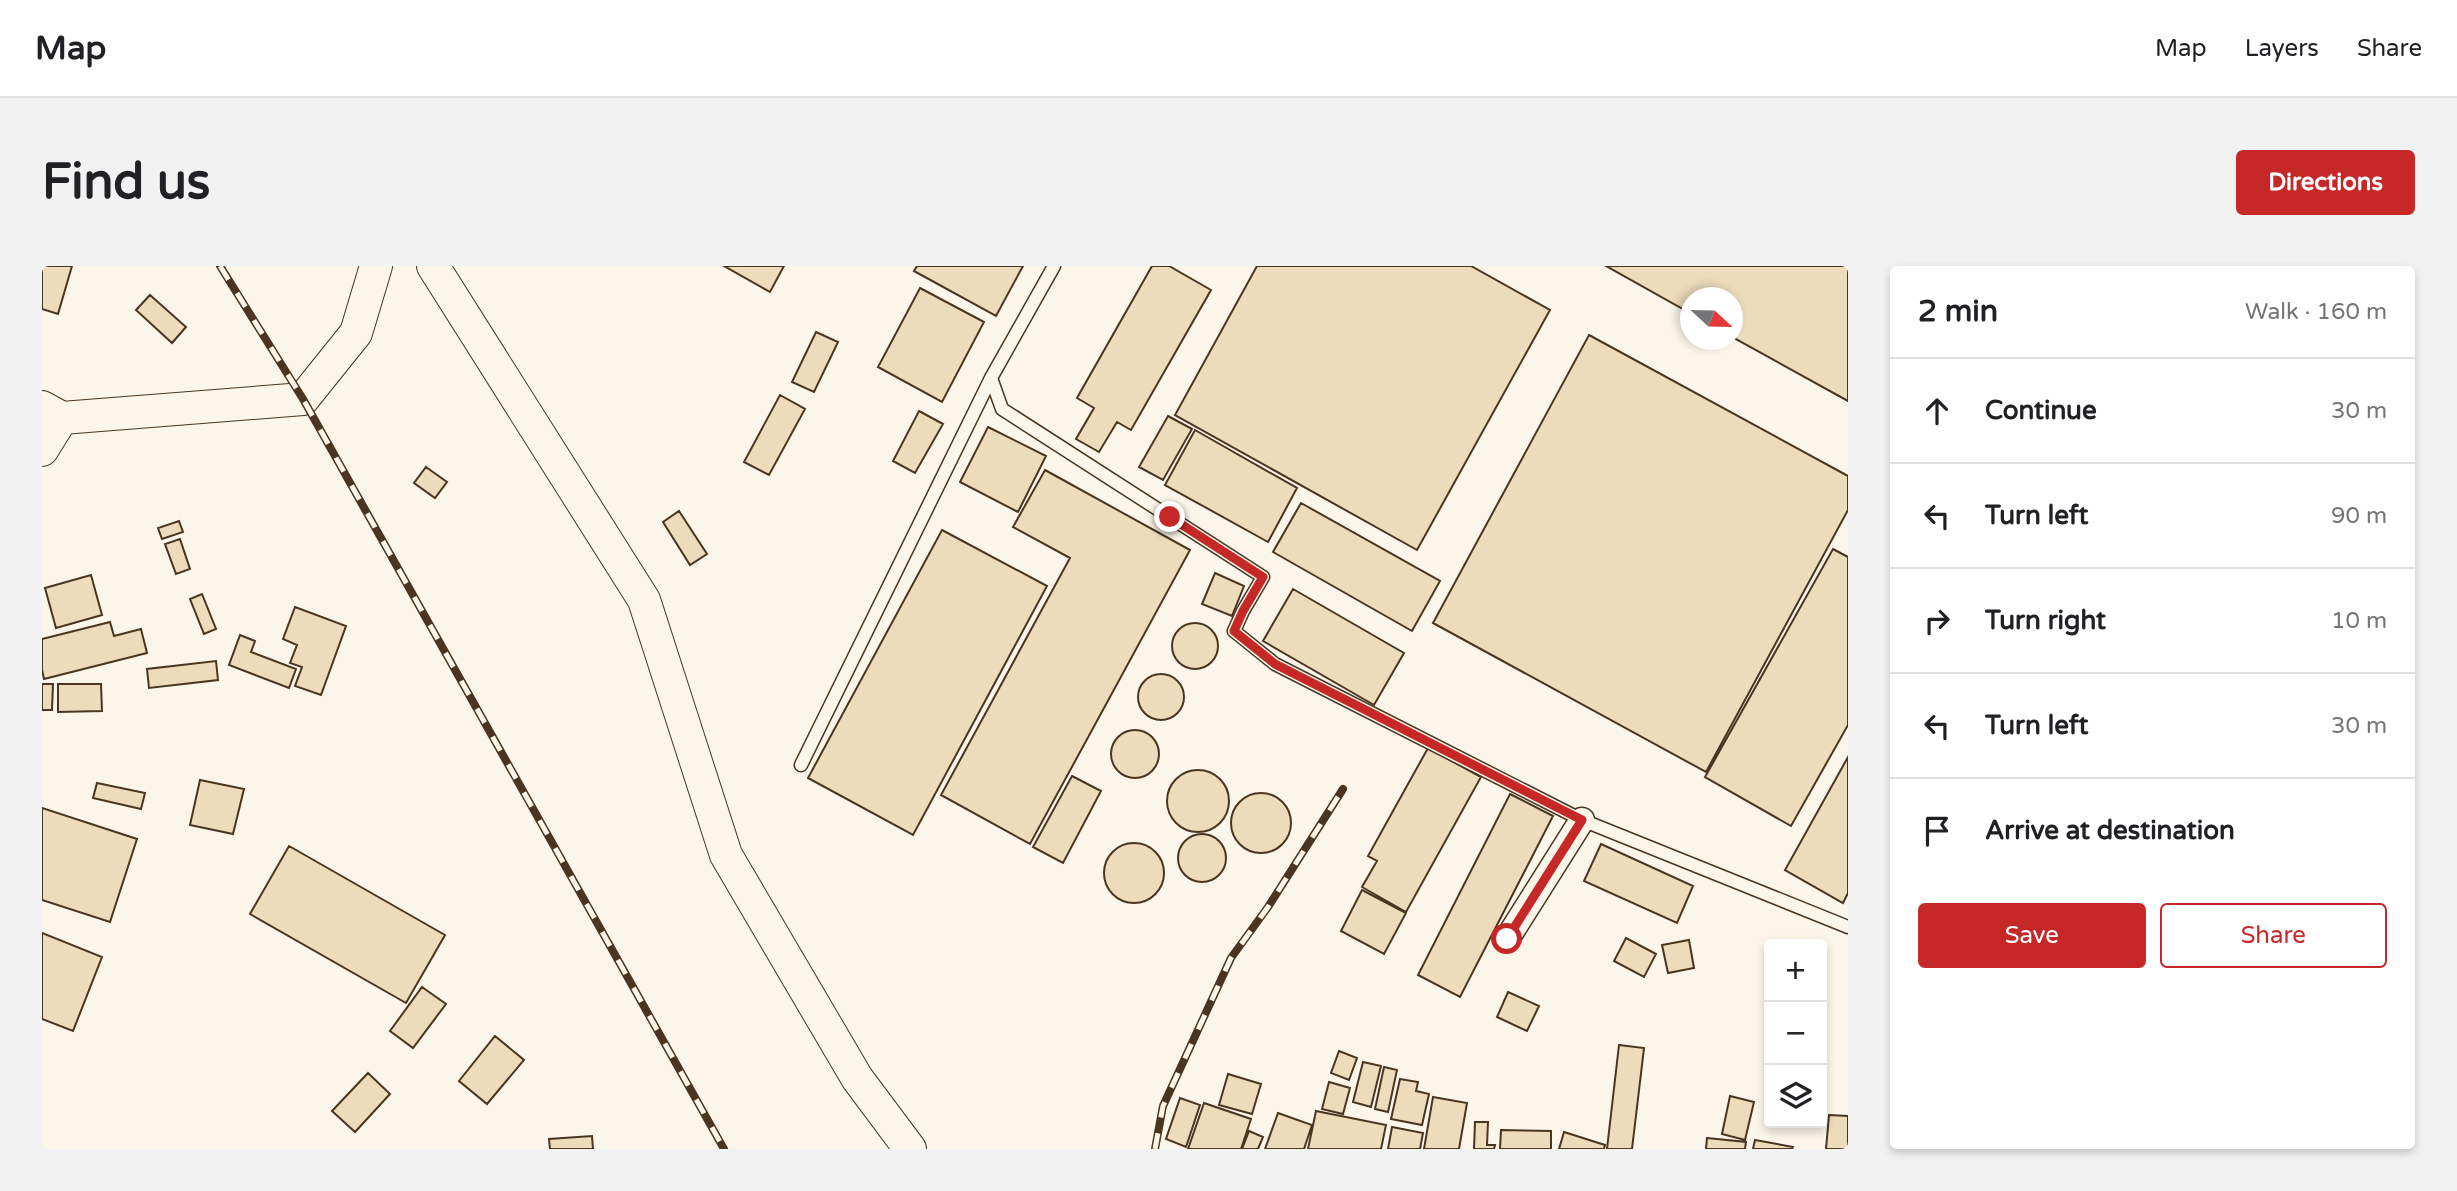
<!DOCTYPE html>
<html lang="en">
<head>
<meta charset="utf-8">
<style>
  :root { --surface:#fff; --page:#f2f2f2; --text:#202124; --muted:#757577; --line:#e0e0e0; --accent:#c62828 }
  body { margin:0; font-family:"Varela Round",sans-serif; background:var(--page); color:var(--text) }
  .controls { position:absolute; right:21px; bottom:21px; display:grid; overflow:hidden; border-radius:7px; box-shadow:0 4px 10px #0003 }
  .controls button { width:63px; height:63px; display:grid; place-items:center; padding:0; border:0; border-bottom:2px solid var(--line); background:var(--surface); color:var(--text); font:35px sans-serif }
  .compass { position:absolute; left:1638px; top:21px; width:63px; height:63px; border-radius:50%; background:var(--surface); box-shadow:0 4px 10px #0003; rotate:112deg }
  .stop { position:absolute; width:21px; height:21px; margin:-16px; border:5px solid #c62828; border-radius:50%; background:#fff }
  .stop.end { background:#c62828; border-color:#fff; box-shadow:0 2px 7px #0008 }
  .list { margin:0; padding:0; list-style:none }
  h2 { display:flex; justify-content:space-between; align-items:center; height:91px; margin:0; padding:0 28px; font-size:30px }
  h2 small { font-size:23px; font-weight:400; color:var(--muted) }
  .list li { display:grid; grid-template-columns:46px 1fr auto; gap:21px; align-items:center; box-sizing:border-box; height:105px; padding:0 28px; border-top:2px solid var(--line) }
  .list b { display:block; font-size:26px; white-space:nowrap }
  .list em { font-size:23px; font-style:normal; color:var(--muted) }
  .actions { display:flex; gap:14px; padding:21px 28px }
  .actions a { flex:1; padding:16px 0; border:2px solid var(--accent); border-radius:7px; text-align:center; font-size:24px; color:var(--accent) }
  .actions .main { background:var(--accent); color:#fff }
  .icon { flex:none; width:38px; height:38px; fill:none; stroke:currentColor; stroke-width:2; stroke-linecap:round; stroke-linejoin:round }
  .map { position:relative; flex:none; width:1806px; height:883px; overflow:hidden; border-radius:7px }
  header { display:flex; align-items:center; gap:42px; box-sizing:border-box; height:98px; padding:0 35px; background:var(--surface); border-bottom:2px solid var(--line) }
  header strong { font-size:33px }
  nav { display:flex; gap:38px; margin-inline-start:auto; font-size:24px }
  .intro { display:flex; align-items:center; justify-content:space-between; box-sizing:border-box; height:168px; padding:0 42px }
  h1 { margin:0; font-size:49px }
  .button { padding:18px 32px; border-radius:7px; background:var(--accent); color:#fff; font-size:24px; font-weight:700 }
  main { display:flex; gap:42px; padding:0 42px }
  aside { flex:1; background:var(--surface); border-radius:7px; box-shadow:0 4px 10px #0003 }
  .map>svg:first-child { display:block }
</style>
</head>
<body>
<header>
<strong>Map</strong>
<nav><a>Map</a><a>Layers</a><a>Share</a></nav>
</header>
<div class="intro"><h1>Find us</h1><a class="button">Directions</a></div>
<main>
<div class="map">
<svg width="1806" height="883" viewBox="0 0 1806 883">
  <rect width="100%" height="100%" fill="#fbf6e9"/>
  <path fill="#ecdcbc" stroke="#4a3520" stroke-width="2" d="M 2,0 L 30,0 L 16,48 L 0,43 L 0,1 Z
    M 682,0 L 742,0 L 728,26 Z
    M 875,0 L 981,0 L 954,50 L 872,5 Z
    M 1110,0 L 1127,0 L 1169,24 L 1089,164 L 1075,156 L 1057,186 L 1034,173 L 1052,142 L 1035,132 Z
    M 1215,0 L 1429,0 L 1508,44 L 1375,284 L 1133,149 Z
    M 1564,0 L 1806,0 L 1806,135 L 1690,71 L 1690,32 L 1648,32 L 1648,47 Z
    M 878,22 L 942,56 L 900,136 L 836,101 Z
    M 108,29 L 144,61 L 130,77 L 94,44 Z
    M 774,66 L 796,76 L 772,126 L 750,116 Z
    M 1547,69 L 1806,210 L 1806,244 L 1664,506 L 1391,357 Z
    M 738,129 L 763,143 L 727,209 L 702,196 Z
    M 877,145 L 901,158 L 873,207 L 851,195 Z
    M 1126,150 L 1150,163 L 1121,214 L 1097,201 Z
    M 946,161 L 1004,190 L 976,246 L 918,216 Z
    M 1153,164 L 1255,222 L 1226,276 L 1123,219 Z
    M 384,201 L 405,216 L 393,232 L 372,217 Z
    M 1003,204 L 1148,284 L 988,578 L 899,529 L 1028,292 L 971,261 Z
    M 1259,237 L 1398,315 L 1370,365 L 1231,286 Z
    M 637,245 L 665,288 L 648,299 L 621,256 Z
    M 137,255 L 141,266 L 120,273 L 116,262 Z
    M 900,264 L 1005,320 L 871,569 L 766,512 Z
    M 138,273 L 148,303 L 134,308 L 123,278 Z
    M 1791,283 L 1806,291 L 1806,459 L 1749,560 L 1663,511 Z
    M 1173,307 L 1202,320 L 1190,350 L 1160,338 Z
    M 49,309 L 60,349 L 14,362 L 3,322 Z
    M 1251,323 L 1362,387 L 1332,439 L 1221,375 Z
    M 160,328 L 174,363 L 162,368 L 148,333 Z
    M 253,341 L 304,360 L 279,429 L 253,420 L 260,401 L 248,397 L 255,379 L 241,373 Z
    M 68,356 L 72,370 L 99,363 L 105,387 L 2,413 L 0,404 L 0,373 Z
    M1130 380a23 23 0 1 1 46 0a23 23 0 1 1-46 0Z
    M 198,369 L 213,375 L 209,386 L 254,403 L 247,422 L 187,399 Z
    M 174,395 L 176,414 L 107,422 L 105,403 Z
    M1096 431a23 23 0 1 1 46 0a23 23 0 1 1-46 0Z
    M 0,418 L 11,418 L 10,444 L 0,444 Z
    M 16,418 L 59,418 L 60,445 L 16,446 Z
    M1069 488a24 24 0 1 1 48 0a24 24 0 1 1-48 0Z
    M 1386,482 L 1439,511 L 1364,646 L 1320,621 L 1335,595 L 1326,590 Z
    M 1806,491 L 1806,627 L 1801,637 L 1743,604 Z
    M1125 535a31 31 0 1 1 62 0a31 31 0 1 1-62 0Z
    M 1030,510 L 1059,525 L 1021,597 L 991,581 Z
    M 158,514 L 202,523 L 191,568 L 148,559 Z
    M 55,517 L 103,527 L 99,543 L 51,532 Z
    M1189 557a30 30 0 1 1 60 0a30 30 0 1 1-60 0Z
    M 1468,528 L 1511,550 L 1418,731 L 1376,709 Z
    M 0,542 L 95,573 L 68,656 L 0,634 Z
    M1136 592a24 24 0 1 1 48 0a24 24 0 1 1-48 0Z
    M1062 607a30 30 0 1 1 60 0a30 30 0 1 1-60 0Z
    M 1559,578 L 1651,620 L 1635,657 L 1542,615 Z
    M 247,580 L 403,669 L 364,737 L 208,648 Z
    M 1320,624 L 1364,647 L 1342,688 L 1299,665 Z
    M 0,667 L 60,691 L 31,765 L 0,753 Z
    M 1584,672 L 1614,688 L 1602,711 L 1572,695 Z
    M 1647,674 L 1652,702 L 1626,707 L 1620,679 Z
    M 380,721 L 404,738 L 371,782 L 348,765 Z
    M 1466,726 L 1497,740 L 1485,765 L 1455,751 Z
    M 453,770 L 482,794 L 445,838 L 417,815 Z
    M 1577,779 L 1602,782 L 1590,883 L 1565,883 Z
    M 1297,785 L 1315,792 L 1307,814 L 1289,807 Z
    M 1321,796 L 1339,800 L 1329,841 L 1311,836 Z
    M 1342,801 L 1355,804 L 1346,846 L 1333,843 Z
    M 326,807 L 348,828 L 313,866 L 290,845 Z
    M 1186,808 L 1219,818 L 1210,848 L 1177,839 Z
    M 1358,813 L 1376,816 L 1374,825 L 1387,828 L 1380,859 L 1349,853 Z
    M 1287,816 L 1308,822 L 1301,848 L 1280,843 Z
    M 1688,830 L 1712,836 L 1703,874 L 1680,868 Z
    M 1391,831 L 1425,837 L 1417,883 L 1382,883 Z
    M 1138,832 L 1158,839 L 1144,881 L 1124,873 Z
    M 1162,837 L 1209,853 L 1199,883 L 1146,883 Z
    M 1274,845 L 1344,859 L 1339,883 L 1266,883 Z
    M 1236,847 L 1270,859 L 1262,883 L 1223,883 Z
    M 1787,849 L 1806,850 L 1806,883 L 1784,883 Z
    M 1433,856 L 1446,856 L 1445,879 L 1453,879 L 1452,883 L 1432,883 Z
    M 1350,861 L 1381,867 L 1378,883 L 1346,883 Z
    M 1459,864 L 1509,865 L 1509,883 L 1458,883 Z
    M 1207,865 L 1221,871 L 1216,883 L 1200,883 Z
    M 1522,866 L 1563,879 L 1562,883 L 1517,883 Z
    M 550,870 L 551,883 L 508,883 L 507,873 Z
    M 1665,872 L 1704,876 L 1703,883 L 1664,883 Z
    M 1713,874 L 1751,881 L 1750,883 L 1711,883 Z"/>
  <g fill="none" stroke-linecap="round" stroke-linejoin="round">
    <g stroke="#4a3520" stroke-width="15">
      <path id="service" d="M 949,112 L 960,143 L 1221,311 L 1201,345 L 1192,365 L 1233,398 L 1540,554 L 1806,661
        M 759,499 L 949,112 L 1012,0"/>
    </g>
    <g stroke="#4a3520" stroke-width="27">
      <path id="minor" d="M 1465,673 L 1540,554"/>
    </g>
    <g stroke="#4a3520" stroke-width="34">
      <path id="tertiary" d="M 391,0 L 602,334 L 684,589 L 815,812 L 868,883
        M 0,141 L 20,152 L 261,133 L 314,67 L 334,0
        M 0,184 L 20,152"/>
    </g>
    <use href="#service" stroke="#fbf6e9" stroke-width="12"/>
    <use href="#minor" stroke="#fbf6e9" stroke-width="24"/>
    <use href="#tertiary" stroke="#fbf6e9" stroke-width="32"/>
    <g stroke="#4a3520" stroke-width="8">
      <path id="rail" d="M 178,0 L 261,133 L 682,883
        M 1113,883 L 1121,840 L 1189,692 L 1226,641 L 1301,523"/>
    </g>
    <use href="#rail" stroke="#fbf6e9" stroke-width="5" stroke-dasharray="16" stroke-linecap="butt"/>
  </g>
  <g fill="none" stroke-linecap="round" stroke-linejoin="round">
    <path stroke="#c62828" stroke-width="9" d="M 1128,251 L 1221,311 L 1201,345 L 1192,365 L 1233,398 L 1540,554 L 1465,673"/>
  </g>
</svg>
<div class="controls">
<button>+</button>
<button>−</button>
<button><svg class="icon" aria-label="layers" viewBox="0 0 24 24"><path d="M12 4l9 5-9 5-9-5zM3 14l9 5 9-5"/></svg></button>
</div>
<svg class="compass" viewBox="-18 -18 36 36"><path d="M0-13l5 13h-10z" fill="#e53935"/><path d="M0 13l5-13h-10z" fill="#757577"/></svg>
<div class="stop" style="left:1465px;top:673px"></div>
<div class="stop end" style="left:1128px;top:251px"></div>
</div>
<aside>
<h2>2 min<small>Walk · 160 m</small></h2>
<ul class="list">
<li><svg class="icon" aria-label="ahead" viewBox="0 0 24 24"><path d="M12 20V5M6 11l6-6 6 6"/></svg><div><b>Continue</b></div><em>30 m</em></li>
<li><svg class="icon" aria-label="left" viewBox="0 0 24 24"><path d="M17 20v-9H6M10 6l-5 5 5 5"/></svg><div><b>Turn left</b></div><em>90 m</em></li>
<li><svg class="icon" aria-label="right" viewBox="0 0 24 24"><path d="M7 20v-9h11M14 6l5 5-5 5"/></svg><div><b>Turn right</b></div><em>10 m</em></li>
<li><svg class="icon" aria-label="left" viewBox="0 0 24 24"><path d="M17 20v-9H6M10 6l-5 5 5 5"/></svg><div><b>Turn left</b></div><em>30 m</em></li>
<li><svg class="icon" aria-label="arrive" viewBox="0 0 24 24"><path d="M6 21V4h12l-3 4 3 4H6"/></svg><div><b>Arrive at destination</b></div></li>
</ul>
<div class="actions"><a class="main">Save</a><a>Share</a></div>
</aside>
</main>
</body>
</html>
